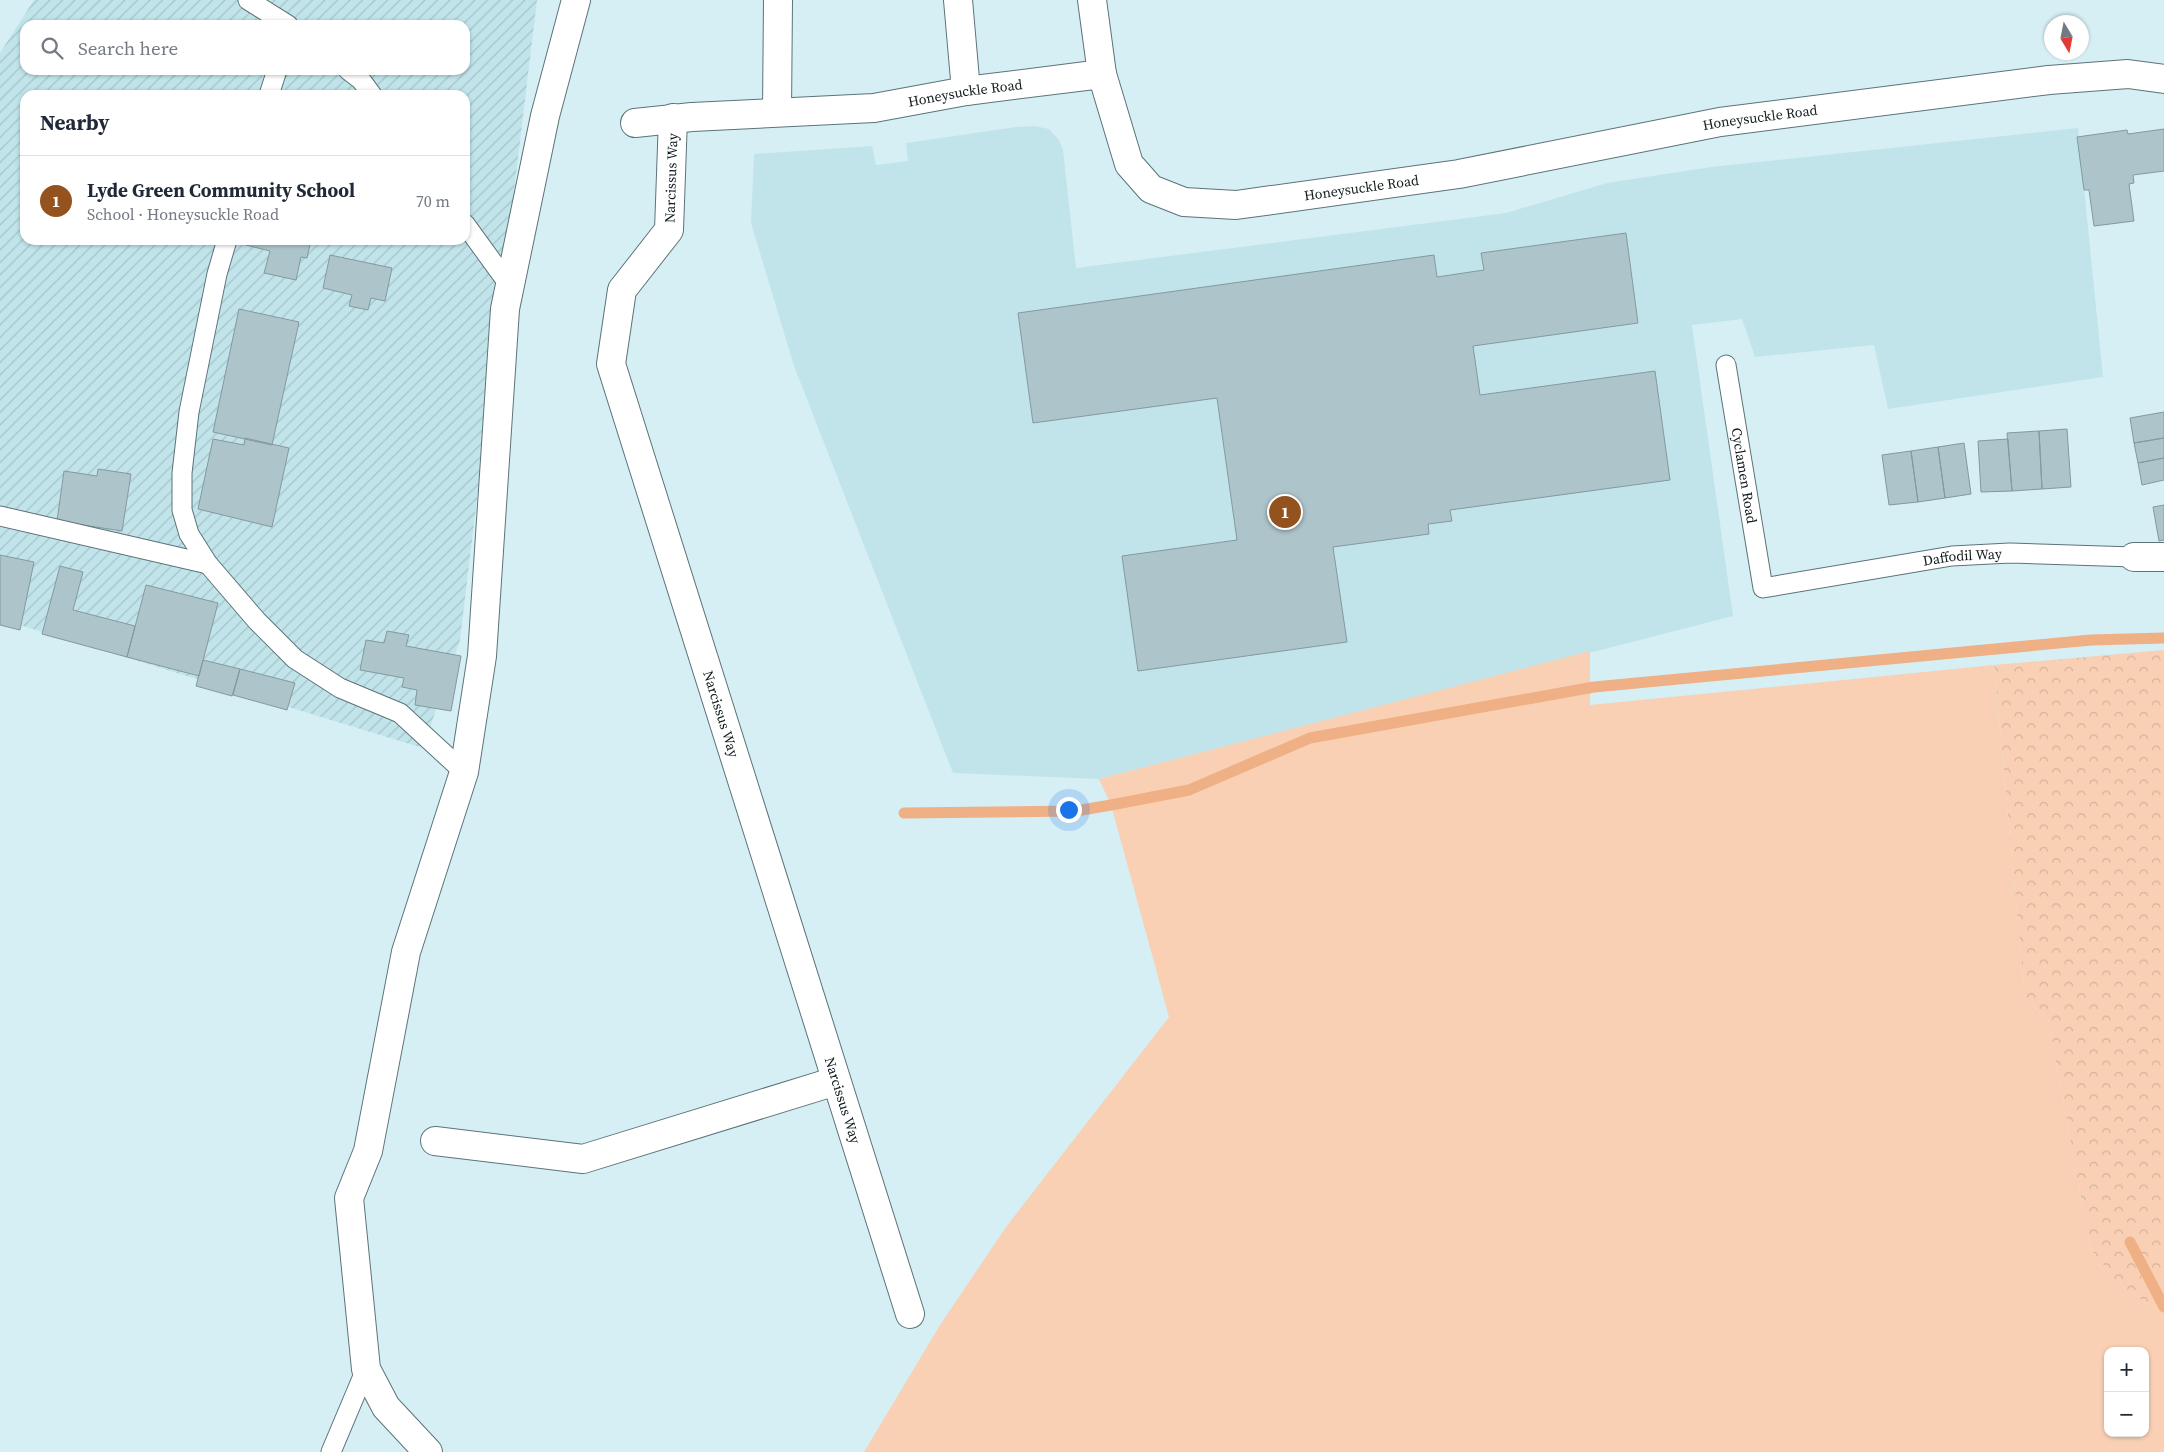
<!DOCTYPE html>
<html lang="en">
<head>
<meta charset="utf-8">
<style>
  :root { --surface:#fff; --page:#f2f2f3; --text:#1f2937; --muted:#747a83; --line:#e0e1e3; --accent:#94531e }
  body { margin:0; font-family:"Source Serif 4",serif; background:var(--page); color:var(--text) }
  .controls { position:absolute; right:15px; bottom:15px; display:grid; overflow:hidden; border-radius:10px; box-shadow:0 1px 4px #0004 }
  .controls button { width:45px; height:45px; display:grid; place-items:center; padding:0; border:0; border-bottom:1px solid var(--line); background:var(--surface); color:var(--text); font:25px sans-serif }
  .compass { position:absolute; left:2044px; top:15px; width:45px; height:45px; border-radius:50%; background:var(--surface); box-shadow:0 1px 4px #0004; rotate:170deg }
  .you { position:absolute; left:1068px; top:809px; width:18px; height:18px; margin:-12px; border:4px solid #fff; border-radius:50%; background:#1a73e8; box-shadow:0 0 0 8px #1a73e833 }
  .badge { display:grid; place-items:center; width:32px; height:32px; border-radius:50%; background:var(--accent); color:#fff; font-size:16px; font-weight:700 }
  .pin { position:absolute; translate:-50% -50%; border:2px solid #fff; box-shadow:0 1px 5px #0006 }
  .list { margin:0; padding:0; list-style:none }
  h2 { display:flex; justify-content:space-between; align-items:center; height:65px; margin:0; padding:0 20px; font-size:21px }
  h2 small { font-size:16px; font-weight:400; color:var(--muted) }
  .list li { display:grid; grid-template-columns:32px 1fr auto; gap:15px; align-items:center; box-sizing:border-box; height:90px; padding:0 20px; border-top:1px solid var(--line) }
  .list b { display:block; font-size:19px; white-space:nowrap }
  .list p { margin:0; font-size:16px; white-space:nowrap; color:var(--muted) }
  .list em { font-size:16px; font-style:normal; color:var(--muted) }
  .icon { flex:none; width:28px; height:28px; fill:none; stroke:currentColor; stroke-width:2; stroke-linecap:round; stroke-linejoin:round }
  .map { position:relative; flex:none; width:2164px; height:1452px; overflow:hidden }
  .search { position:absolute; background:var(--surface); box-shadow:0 1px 4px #0004; left:20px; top:20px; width:450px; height:55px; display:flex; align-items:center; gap:12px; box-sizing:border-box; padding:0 18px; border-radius:15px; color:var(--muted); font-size:19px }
  .panel { position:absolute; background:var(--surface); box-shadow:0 1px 4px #0004; left:20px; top:90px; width:450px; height:155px; border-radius:15px }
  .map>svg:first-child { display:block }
</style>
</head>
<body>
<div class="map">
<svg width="2164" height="1452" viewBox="0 0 2164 1452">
  <defs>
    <pattern id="industrial-furrows" width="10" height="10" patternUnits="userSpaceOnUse" patternTransform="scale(1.25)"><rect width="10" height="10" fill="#c1e4eb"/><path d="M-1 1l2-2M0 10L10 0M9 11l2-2" fill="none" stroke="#a5c3c9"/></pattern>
    <pattern id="park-crowns" width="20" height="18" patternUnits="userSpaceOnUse" patternTransform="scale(1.25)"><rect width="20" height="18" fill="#f9d0b4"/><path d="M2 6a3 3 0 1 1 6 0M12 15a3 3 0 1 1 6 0" fill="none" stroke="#d4b29a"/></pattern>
  </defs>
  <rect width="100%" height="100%" fill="#d6eff4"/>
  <path fill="#c1e4eb" d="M 1034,126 L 1049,129 L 1059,140 L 1063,150 L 1076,268 L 1506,213 L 1607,183 L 1711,167 L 2078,128 L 2103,377 L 1888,409 L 1874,345 L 1755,357 L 1742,319 L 1692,325 L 1733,616 L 1099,779 L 953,773 L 794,366 L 751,223 L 754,154 L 872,146 L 876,165 L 908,161 L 906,143 L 1016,127 Z"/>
  <path fill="url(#industrial-furrows)" fill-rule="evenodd" d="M 34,0 L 537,0 L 460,640 L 423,748 L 0,619 L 0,53 ZM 25,25 L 465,25 L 465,70 L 25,70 ZM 25,95 L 465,95 L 465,240 L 25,240 Z"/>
  <path fill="url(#park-crowns)" d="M 2164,650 L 2164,1308 L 2146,1303 L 2116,1281 L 2090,1248 L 2048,1018 L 2025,999 L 1994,665 Z"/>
  <path fill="#f9d0b4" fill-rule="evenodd" d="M 1590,651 L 1590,705 L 1994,665 L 2025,999 L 2048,1018 L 2090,1248 L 2116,1281 L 2146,1303 L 2164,1308 L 2164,1452 L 864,1452 L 940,1325 L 1006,1227 L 1169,1017 L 1111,805 L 1099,779 ZM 2108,1351 L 2145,1351 L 2145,1433 L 2108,1433 Z"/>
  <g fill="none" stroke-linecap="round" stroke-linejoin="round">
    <path stroke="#eeb084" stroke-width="11" d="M 904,813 L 1076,811 L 1111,805 L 1189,790 L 1310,738 L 1594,687 L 2091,640 L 2164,638
      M 2130,1242 L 2164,1307"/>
  </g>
  <path fill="#adc5ca" stroke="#829a9f" d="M 2164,129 L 2164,171 L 2133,175 L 2134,183 L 2129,184 L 2134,221 L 2094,226 L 2089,190 L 2084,190 L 2077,137 L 2127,130 L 2128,134 Z
    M 1626,233 L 1638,323 L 1473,346 L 1480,395 L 1655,371 L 1670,480 L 1450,510 L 1452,521 L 1428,524 L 1429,534 L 1333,547 L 1347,642 L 1138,671 L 1122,556 L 1237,540 L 1217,398 L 1033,423 L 1018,313 L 1434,255 L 1437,277 L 1484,270 L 1481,253 Z
    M 243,240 L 311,240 L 307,258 L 301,257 L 296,280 L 264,273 L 270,251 L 242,244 Z
    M 330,255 L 392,268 L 385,301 L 371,298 L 368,310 L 349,306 L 352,295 L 323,288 Z
    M 239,309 L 299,322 L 272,445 L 213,432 Z
    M 2164,412 L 2164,438 L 2134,443 L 2130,418 Z
    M 2067,429 L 2071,487 L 2042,489 L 2039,431 Z
    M 2039,431 L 2042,489 L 2012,491 L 2007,433 Z
    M 245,438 L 289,448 L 272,527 L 198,509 L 213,439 L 244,445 Z
    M 2164,438 L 2164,458 L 2138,463 L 2134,443 Z
    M 2008,439 L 2012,491 L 1981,492 L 1978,441 Z
    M 1964,443 L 1971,494 L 1945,498 L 1938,447 Z
    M 1938,447 L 1945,498 L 1918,502 L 1911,451 Z
    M 1911,451 L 1918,502 L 1889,505 L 1882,455 Z
    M 2164,458 L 2164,480 L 2142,485 L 2138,463 Z
    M 98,469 L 131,474 L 122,531 L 57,521 L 64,471 L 97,476 Z
    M 2164,505 L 2164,540 L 2159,541 L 2153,507 Z
    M 0,555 L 34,562 L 20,630 L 0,625 Z
    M 60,566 L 83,572 L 73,610 L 135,626 L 127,657 L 42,634 Z
    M 146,585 L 218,603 L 199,676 L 127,657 Z
    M 387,631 L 409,635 L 406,646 L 461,656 L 451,711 L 415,705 L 417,690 L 402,687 L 404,678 L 360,670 L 366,640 L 384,643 Z
    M 203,660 L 240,669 L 232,696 L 196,686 Z
    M 240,669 L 295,683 L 287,710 L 233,695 Z"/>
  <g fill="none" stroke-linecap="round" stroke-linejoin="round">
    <g stroke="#5c7378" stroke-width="21">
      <g id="service">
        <path d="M 248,0 L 288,25"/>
        <path d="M 348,70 L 361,80 L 372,95"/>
        <path d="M 269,95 L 277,70"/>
        <path d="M 465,224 L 510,286"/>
        <path d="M 227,240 L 217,274 L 189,412 L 182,473 L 182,510 L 189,534 L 208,564 L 257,621 L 295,659 L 340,688 L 400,713 L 464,772"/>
        <path id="s1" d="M 1726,365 L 1763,588 L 1952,556 L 2010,553 L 2134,557"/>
        <path d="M 0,516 L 208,564"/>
        <path d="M 331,1452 L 366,1369"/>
      </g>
    </g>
    <g stroke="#5c7378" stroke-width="30">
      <g id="minor">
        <path d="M 958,0 L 966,91"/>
        <path id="s2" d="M 1092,0 L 1102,74 L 1129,164 L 1151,189 L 1184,202 L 1236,205 L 1459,174 L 1720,122 L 2049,80 L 2128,74 L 2164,79"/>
        <path d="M 777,112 L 778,0"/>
        <path id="s3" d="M 673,118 L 669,230 L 622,290 L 611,364 L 910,1314"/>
        <path id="s4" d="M 635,123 L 692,117 L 874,108 L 966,91 L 1102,74"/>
        <path d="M 2134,557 L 2164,557"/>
        <path d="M 435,1141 L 583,1159 L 836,1081"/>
        <path d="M 428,1452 L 386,1407 L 366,1369 L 349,1198 L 368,1151 L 406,952 L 464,772 L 482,656 L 505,309 L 545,116 L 576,0"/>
      </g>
    </g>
    <use href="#service" stroke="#fff" stroke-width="19"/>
    <use href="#minor" stroke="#fff" stroke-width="28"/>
  </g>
  <g text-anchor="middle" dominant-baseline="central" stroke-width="4" stroke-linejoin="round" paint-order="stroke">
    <g font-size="14" fill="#121b1d" stroke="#fff">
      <text stroke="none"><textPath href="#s4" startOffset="332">Honeysuckle Road</textPath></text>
      <text stroke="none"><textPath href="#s2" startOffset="821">Honeysuckle Road</textPath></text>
      <text transform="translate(671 178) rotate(-88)">Narcissus Way</text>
      <text stroke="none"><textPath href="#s2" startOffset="416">Honeysuckle Road</textPath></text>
      <text stroke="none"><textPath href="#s1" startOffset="112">Cyclamen Road</textPath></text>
      <text stroke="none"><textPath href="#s1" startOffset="428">Daffodil Way</textPath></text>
      <text stroke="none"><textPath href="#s3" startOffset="630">Narcissus Way</textPath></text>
      <text stroke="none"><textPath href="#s3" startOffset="1035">Narcissus Way</textPath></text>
    </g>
  </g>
</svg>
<div class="controls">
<button>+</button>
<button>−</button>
</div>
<svg class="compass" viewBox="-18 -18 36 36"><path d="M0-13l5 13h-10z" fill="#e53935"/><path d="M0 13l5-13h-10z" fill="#747a83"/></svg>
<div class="you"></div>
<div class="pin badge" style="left:1285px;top:512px">1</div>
<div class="search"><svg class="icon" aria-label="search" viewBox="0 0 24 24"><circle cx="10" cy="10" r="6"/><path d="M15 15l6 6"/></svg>Search here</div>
<section class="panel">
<h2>Nearby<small></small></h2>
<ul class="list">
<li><span class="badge">1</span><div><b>Lyde Green Community School</b><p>School · Honeysuckle Road</p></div><em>70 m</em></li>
</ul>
</section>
</div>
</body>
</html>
